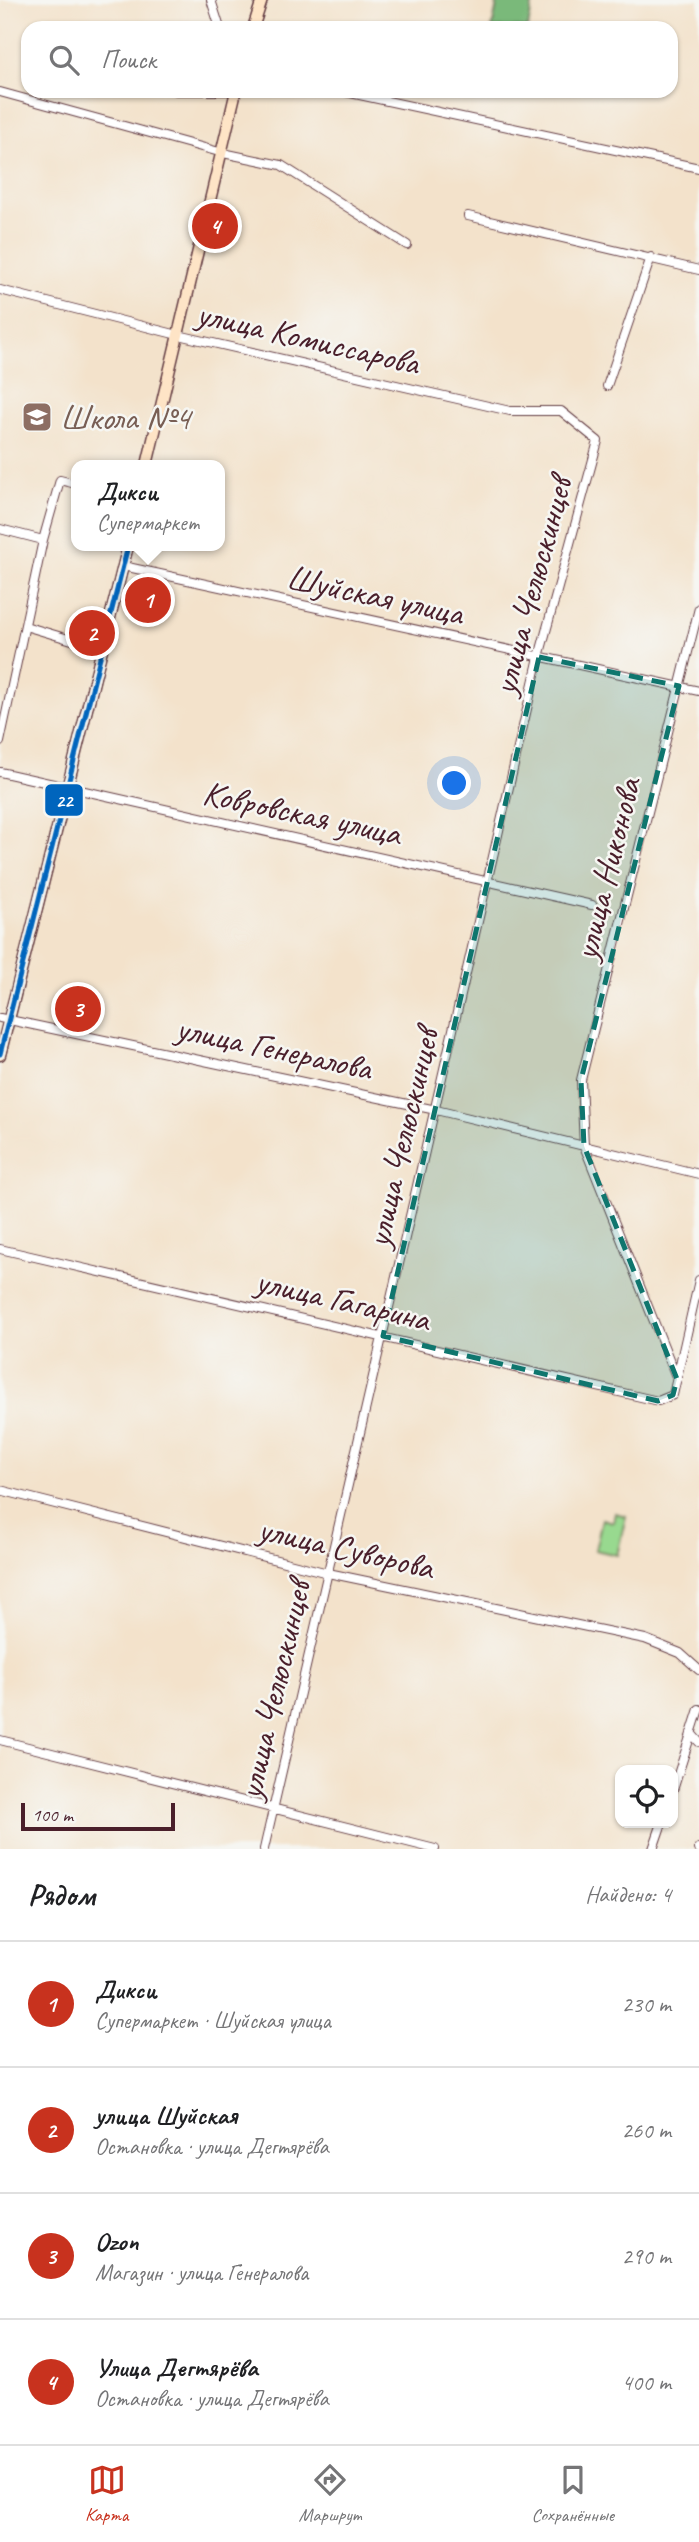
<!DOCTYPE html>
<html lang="ru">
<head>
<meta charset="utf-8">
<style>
  :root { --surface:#fff; --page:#f2f2f2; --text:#202124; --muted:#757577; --line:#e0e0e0; --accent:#c8321e }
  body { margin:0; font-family:Caveat,sans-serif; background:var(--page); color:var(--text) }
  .controls { position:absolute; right:21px; bottom:21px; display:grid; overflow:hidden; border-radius:14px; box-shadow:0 2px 5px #0004 }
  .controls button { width:63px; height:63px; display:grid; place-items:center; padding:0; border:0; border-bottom:2px solid var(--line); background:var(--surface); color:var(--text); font:35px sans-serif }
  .scale { position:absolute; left:21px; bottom:18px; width:154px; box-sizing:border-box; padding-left:7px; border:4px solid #4a1f2b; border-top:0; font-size:19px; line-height:24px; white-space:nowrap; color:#4a1f2b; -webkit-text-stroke:5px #f6f6f2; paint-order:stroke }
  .you { position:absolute; left:455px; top:784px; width:24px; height:24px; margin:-18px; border:5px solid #fff; border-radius:50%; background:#1a73e8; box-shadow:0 0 0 10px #1a73e833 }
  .badge { display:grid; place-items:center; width:46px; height:46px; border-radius:50%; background:var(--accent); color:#fff; font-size:23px; font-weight:700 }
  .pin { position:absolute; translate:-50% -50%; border:4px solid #fff; box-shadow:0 2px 7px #0006 }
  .popup { position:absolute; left:71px; top:460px; width:154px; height:91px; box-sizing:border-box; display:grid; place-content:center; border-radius:14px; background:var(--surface); filter:drop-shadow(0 2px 5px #0005); font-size:23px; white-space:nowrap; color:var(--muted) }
  .popup b { font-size:26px; color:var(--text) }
  .popup::after { content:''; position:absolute; left:50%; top:100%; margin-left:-14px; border:14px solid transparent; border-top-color:var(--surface) }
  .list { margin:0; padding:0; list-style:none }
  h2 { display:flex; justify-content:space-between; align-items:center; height:91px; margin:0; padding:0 28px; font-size:30px }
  h2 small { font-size:23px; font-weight:400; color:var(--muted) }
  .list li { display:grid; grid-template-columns:46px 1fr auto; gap:21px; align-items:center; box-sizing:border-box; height:126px; padding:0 28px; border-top:2px solid var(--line) }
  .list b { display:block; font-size:26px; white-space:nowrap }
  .list p { margin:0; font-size:23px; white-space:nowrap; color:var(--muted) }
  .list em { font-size:23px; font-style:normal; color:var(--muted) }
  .icon { flex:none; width:38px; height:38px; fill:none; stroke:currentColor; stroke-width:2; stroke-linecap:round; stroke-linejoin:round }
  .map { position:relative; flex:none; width:699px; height:1849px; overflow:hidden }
  .search { position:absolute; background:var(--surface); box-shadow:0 2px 5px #0004; left:21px; right:21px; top:21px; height:77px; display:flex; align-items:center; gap:18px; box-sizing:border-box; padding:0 24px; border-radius:21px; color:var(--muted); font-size:26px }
  .sheet { height:595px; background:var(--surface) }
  nav { display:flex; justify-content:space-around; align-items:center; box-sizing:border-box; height:98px; border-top:2px solid var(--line); background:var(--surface); font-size:19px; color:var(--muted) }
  nav a { display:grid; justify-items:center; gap:4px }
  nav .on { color:var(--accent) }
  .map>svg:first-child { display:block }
</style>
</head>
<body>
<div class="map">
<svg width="699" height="1849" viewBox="0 0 699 1849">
  <rect width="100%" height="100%" fill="#f6f6f2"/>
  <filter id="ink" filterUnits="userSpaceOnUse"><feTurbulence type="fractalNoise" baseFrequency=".0143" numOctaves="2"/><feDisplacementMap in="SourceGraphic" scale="14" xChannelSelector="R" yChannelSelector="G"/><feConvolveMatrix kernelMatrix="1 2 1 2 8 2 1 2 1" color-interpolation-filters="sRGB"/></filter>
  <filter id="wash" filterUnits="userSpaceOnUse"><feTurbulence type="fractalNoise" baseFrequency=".00686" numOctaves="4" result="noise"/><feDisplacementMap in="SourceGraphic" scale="28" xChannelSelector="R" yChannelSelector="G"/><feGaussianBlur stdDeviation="1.57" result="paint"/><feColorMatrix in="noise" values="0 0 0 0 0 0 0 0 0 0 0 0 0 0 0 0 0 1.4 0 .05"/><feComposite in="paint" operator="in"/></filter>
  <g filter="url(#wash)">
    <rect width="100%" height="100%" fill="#f3e2cb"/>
    <path fill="#98d98f" stroke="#717c5d" stroke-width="2" d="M 615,1513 L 626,1516 L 617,1555 L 595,1550 L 602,1519 L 613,1522 Z"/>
    <path fill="#7ab97a" stroke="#626c52" stroke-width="2" d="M 498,0 L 533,0 L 528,28 L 492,28 Z"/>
  </g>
  <g filter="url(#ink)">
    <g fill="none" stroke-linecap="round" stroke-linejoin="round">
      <g stroke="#633c43" stroke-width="10">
        <path id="minor" d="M 211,0 L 220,28
          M 176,91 L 236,91
          M 341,91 L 699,168
          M 0,92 L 223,153 L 281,165 L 407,245
          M 468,216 L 699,270
          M 0,290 L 178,335 L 510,411 L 561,411 L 598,441 L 539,657 L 264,1849
          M 607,386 L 651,257
          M 0,529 L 43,540
          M 123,566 L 699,691
          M 25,626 L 102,649
          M 0,742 L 43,540 L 60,480 L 76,484
          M 0,772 L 592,905
          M 0,1018 L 436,1110 L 699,1174
          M 0,1249 L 658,1401 L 673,1395 L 699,1280
          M 677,1379 L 584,1146 L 581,1080 L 699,608
          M 0,1490 L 328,1573 L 645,1639 L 680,1653 L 699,1670
          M 691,1733 L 699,1742
          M 0,1740 L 435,1849
          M 673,1790 L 699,1709
          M 653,1849 L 662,1823
          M 699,1849 L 699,1848"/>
      </g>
      <g stroke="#633c43" stroke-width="13">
        <path id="secondary" d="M 253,28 L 262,0
          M 147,465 L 236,91
          M 0,1055 L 128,546"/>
      </g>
      <use href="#minor" stroke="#fff" stroke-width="8"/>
      <use href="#secondary" stroke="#fee4c6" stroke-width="10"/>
      <g stroke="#f6f6f2" stroke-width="10">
        <path id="bus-1" d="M 0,1054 L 128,546"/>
      </g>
      <use href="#bus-1" stroke="#0065bd" stroke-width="5"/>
    </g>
  </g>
  <path fill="#0f766e" fill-opacity="0.2" stroke="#0f766e" stroke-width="5" stroke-dasharray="14 9" stroke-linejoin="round" d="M 539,657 L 679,686 L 581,1080 L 584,1146 L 677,1379 L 673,1395 L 658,1401 L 383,1336 Z"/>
  <defs>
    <g id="school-square" transform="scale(1.575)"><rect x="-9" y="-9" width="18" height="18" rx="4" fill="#8d6e63" stroke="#f6f6f2"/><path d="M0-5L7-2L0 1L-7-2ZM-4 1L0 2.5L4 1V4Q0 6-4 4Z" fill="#fff"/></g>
  </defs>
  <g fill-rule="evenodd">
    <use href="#school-square" x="37" y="417"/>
  </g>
  <g text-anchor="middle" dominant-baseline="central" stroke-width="5" stroke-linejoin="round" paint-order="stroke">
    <g font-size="35" fill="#4a1f2b" stroke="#f6f6f2">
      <text transform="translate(308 338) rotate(13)">улица Комиссарова</text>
      <text transform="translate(532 586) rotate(-75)">улица Челюскинцев</text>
      <text transform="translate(375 595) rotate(12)">Шуйская улица</text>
      <text transform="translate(302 813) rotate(12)">Ковровская улица</text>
      <text transform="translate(607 869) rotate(-76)">улица Никонова</text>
      <text transform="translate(274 1048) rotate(12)">улица Генералова</text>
      <text transform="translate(402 1138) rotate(-77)">улица Челюскинцев</text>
      <text transform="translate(343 1300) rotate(13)">улица Гагарина</text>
      <text transform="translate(346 1548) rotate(13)">улица Суворова</text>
      <text transform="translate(274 1690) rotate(-77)">улица Челюскинцев</text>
    </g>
    <g font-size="35" fill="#785e54" stroke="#f6f6f2" text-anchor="start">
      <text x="60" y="417">Школа №4</text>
    </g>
  </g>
  <rect stroke="#f6f6f2" stroke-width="2.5" x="44" y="783" width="40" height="34" rx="7" fill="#0065bd"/>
  <g font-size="19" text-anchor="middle" font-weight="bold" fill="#fff">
    <text x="64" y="807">22</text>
  </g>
</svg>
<div class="controls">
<button><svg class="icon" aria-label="locate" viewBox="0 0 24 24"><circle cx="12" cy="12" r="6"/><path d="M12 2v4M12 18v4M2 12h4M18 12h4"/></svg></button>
</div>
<div class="scale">100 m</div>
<div class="you"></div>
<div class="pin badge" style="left:148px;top:600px">1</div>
<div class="popup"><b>Дикси</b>Супермаркет</div>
<div class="pin badge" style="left:92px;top:633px">2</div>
<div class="pin badge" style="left:78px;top:1009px">3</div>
<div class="pin badge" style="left:215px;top:226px">4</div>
<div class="search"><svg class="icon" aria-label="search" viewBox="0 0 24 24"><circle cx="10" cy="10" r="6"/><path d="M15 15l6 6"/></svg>Поиск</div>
</div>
<section class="sheet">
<h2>Рядом<small>Найдено: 4</small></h2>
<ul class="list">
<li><span class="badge">1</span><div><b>Дикси</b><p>Супермаркет · Шуйская улица</p></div><em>230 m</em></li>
<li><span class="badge">2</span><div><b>улица Шуйская</b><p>Остановка · улица Дегтярёва</p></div><em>260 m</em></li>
<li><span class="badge">3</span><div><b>Ozon</b><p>Магазин · улица Генералова</p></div><em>290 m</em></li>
<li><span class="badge">4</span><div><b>Улица Дегтярёва</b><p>Остановка · улица Дегтярёва</p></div><em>400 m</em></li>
</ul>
</section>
<nav>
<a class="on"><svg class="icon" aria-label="map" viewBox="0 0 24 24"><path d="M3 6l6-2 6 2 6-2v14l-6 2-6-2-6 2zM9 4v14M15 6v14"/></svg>Карта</a>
<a><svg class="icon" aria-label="directions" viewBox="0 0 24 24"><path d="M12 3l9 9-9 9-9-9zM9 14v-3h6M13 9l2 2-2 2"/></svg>Маршрут</a>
<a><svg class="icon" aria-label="saved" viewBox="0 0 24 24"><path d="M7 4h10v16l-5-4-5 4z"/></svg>Сохранённые</a>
</nav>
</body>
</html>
